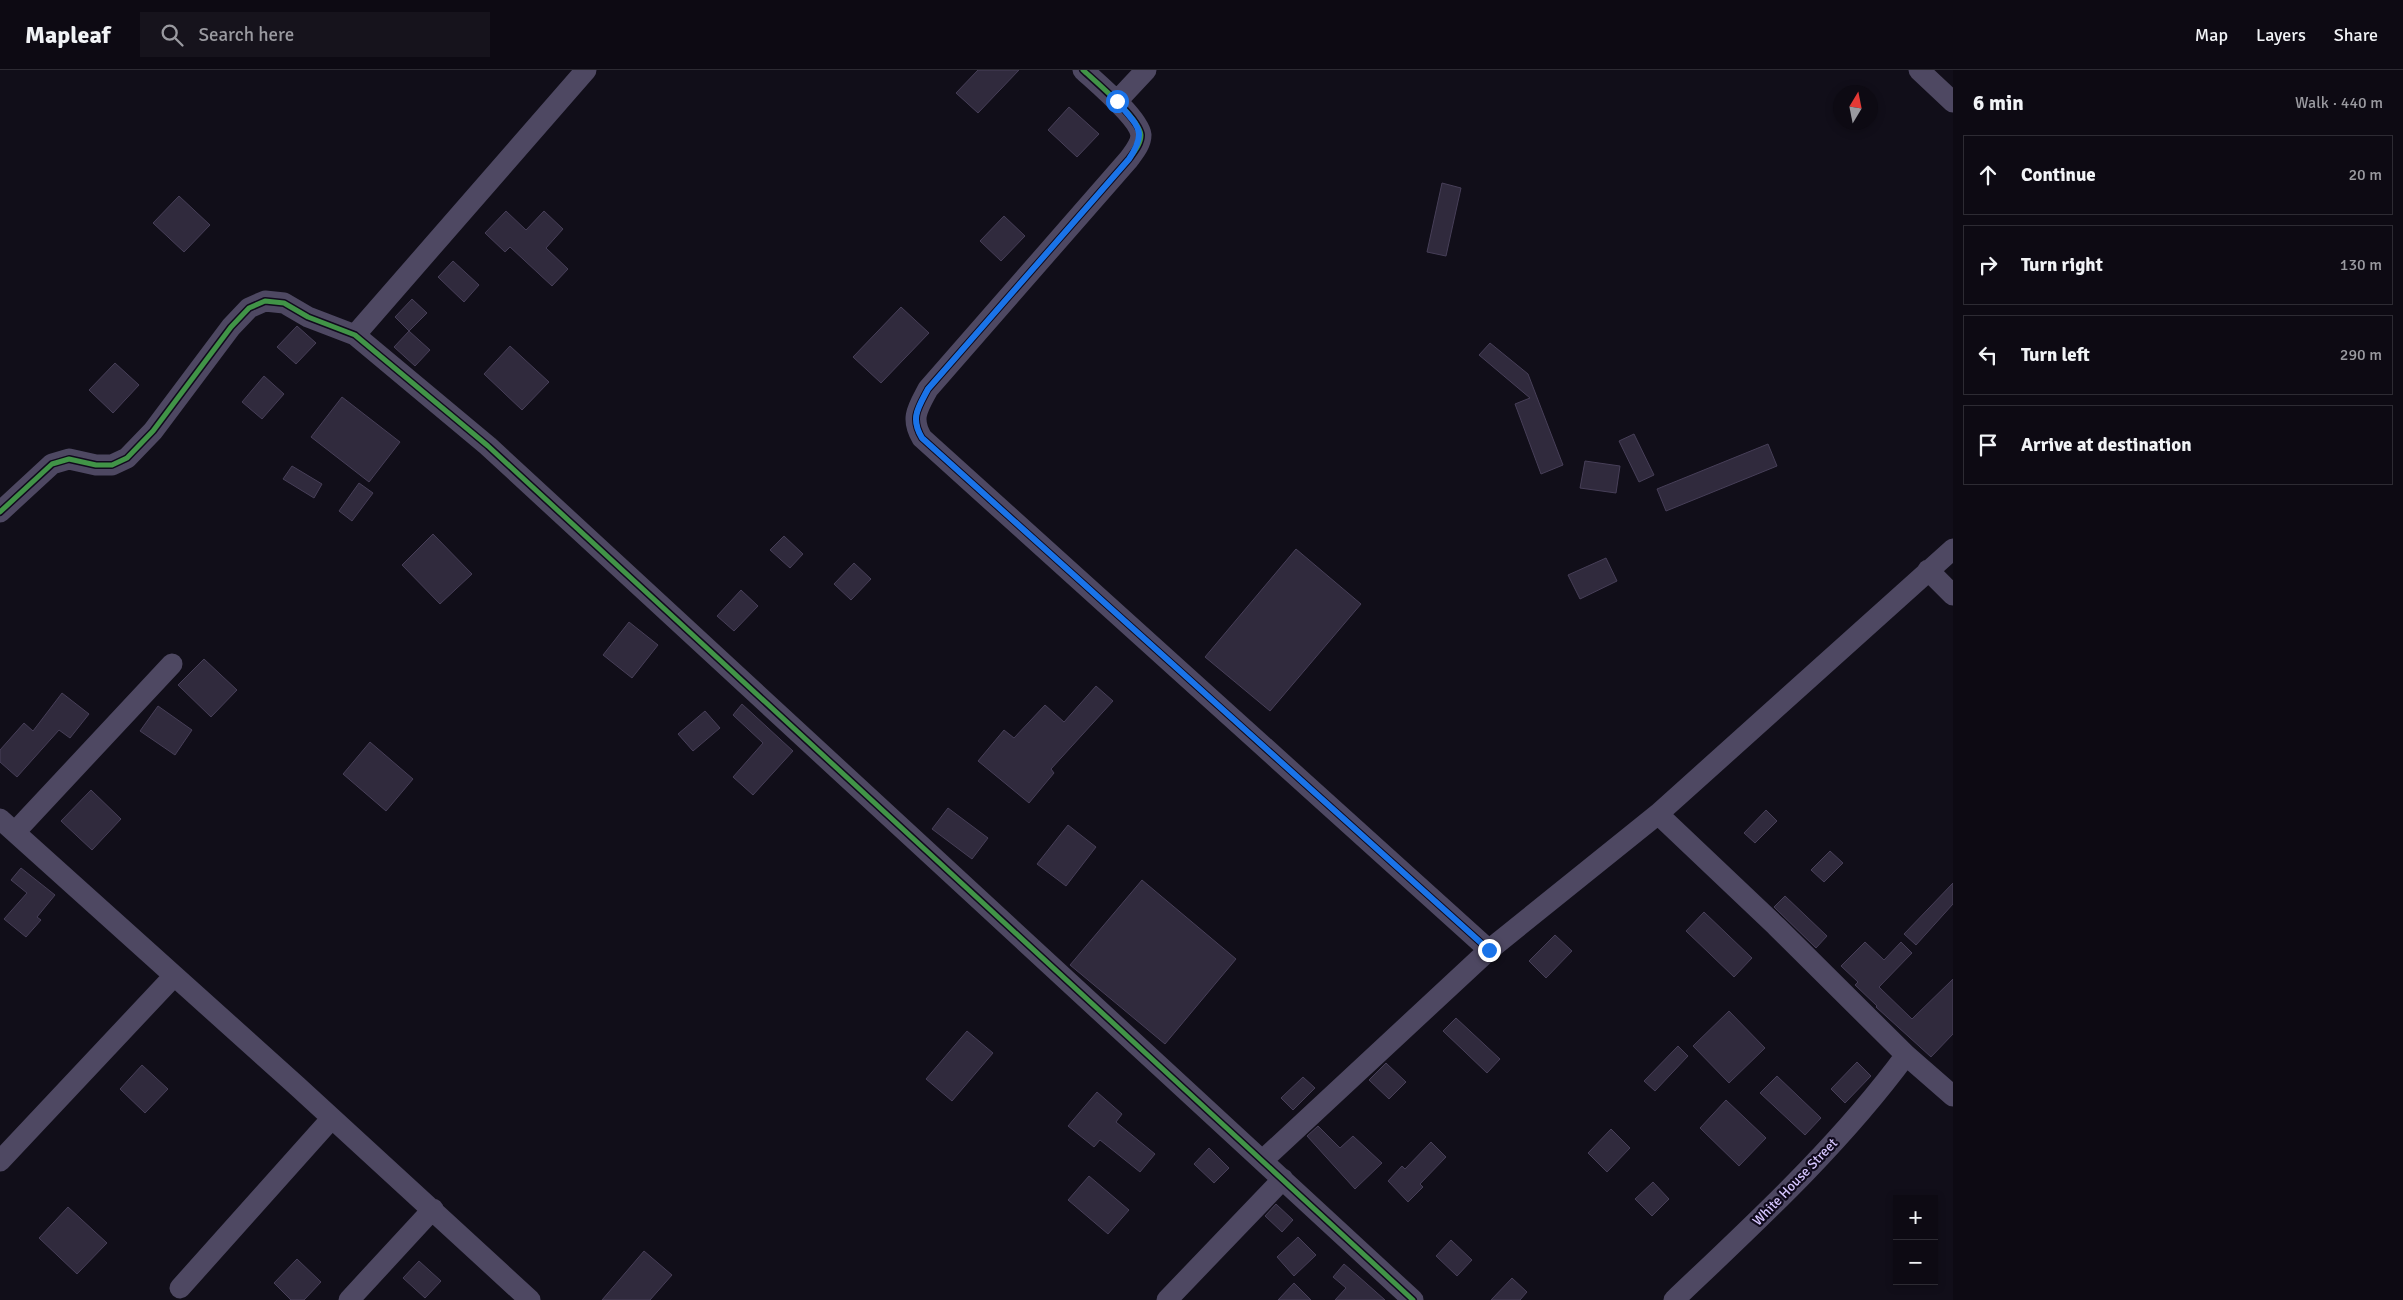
<!DOCTYPE html>
<html lang="en">
<head>
<meta charset="utf-8">
<style>
  :root { --surface:#0d0a13; --page:#16131c; --text:#f1f3f6; --muted:#9a9aa0; --line:#2d2b33 }
  body { margin:0; font-family:Signika,sans-serif; background:var(--page); color:var(--text) }
  .controls { position:absolute; right:15px; bottom:15px; display:grid; overflow:hidden; border-radius:0px; box-shadow:0 2px 8px #0003 }
  .controls button { width:45px; height:45px; display:grid; place-items:center; padding:0; border:0; border-bottom:1px solid var(--line); background:var(--surface); color:var(--text); font:25px sans-serif }
  .compass { position:absolute; left:1833px; top:15px; width:45px; height:45px; border-radius:50%; background:var(--surface); box-shadow:0 2px 8px #0003; rotate:10deg }
  .stop { position:absolute; width:15px; height:15px; margin:-11px; border:4px solid #1a73e8; border-radius:50%; background:#fff }
  .stop.end { background:#1a73e8; border-color:#fff; box-shadow:0 1px 5px #0008 }
  .list { margin:0; padding:0; list-style:none }
  h2 { display:flex; justify-content:space-between; align-items:center; height:65px; margin:0; padding:0 20px; font-size:21px }
  h2 small { font-size:16px; font-weight:400; color:var(--muted) }
  .list li { display:grid; grid-template-columns:32px 1fr auto; gap:15px; align-items:center; box-sizing:border-box; height:80px; margin:0 10px 10px; padding:0 10px; border:1px solid var(--line); border-radius:0px }
  .list b { display:block; font-size:19px; white-space:nowrap }
  .list em { font-size:16px; font-style:normal; color:var(--muted) }
  .icon { flex:none; width:28px; height:28px; fill:none; stroke:currentColor; stroke-width:2; stroke-linecap:round; stroke-linejoin:round }
  .map { position:relative; flex:none; width:1953px; height:1230px; overflow:hidden }
  header { display:flex; align-items:center; gap:30px; box-sizing:border-box; height:70px; padding:0 25px; background:var(--surface); border-bottom:1px solid var(--line) }
  header strong { font-size:24px }
  nav { display:flex; gap:28px; margin-inline-start:auto; font-size:18px }
  .search { width:350px; height:45px; background:var(--page); display:flex; align-items:center; gap:12px; box-sizing:border-box; padding:0 18px; border-radius:0px; color:var(--muted); font-size:19px }
  main { display:flex }
  aside { flex:1; background:var(--surface) }
  .map>svg:first-child { display:block }
</style>
</head>
<body>
<header>
<strong>Mapleaf</strong>
<div class="search"><svg class="icon" aria-label="search" viewBox="0 0 24 24"><circle cx="10" cy="10" r="6"/><path d="M15 15l6 6"/></svg>Search here</div>
<nav><a>Map</a><a>Layers</a><a>Share</a></nav>
</header>
<main>
<div class="map">
<svg width="1953" height="1230" viewBox="0 0 1953 1230">
  <rect width="100%" height="100%" fill="#110e19"/>
  <path fill="#302a3d" stroke="#473f58" d="M 978,0 L 1019,0 L 978,43 L 956,23 Z
    M 1069,37 L 1099,64 L 1077,87 L 1048,60 Z
    M 1442,113 L 1461,118 L 1446,186 L 1427,182 Z
    M 179,126 L 210,155 L 184,182 L 153,153 Z
    M 506,141 L 526,160 L 544,141 L 563,159 L 546,178 L 568,199 L 552,216 L 510,177 L 505,182 L 485,163 Z
    M 1004,146 L 1025,166 L 1001,191 L 980,171 Z
    M 453,191 L 479,215 L 464,232 L 438,207 Z
    M 412,229 L 427,243 L 409,261 L 395,247 Z
    M 901,237 L 929,263 L 881,313 L 853,287 Z
    M 297,256 L 316,273 L 296,294 L 277,277 Z
    M 409,261 L 430,280 L 415,296 L 394,277 Z
    M 1490,273 L 1528,304 L 1563,395 L 1541,404 L 1515,334 L 1530,328 L 1479,285 Z
    M 510,276 L 549,312 L 522,340 L 484,304 Z
    M 115,293 L 139,315 L 113,343 L 89,320 Z
    M 264,306 L 284,324 L 262,349 L 242,332 Z
    M 342,327 L 400,372 L 369,412 L 311,367 Z
    M 1634,364 L 1654,405 L 1639,412 L 1619,371 Z
    M 1768,374 L 1777,396 L 1666,441 L 1657,419 Z
    M 1585,391 L 1620,396 L 1616,423 L 1580,418 Z
    M 292,396 L 322,414 L 314,428 L 283,409 Z
    M 359,413 L 373,423 L 352,451 L 339,441 Z
    M 433,464 L 472,504 L 440,534 L 402,495 Z
    M 784,466 L 803,484 L 790,498 L 770,480 Z
    M 1296,479 L 1361,534 L 1270,641 L 1205,587 Z
    M 1606,488 L 1617,511 L 1580,529 L 1568,505 Z
    M 854,493 L 871,509 L 851,530 L 834,514 Z
    M 741,520 L 758,536 L 734,561 L 717,546 Z
    M 629,552 L 658,575 L 632,608 L 603,585 Z
    M 204,589 L 237,620 L 211,647 L 178,615 Z
    M 1096,616 L 1113,631 L 1051,699 L 1054,703 L 1029,733 L 978,691 L 1004,660 L 1014,668 L 1045,635 L 1064,652 Z
    M 62,623 L 89,644 L 70,668 L 59,660 L 17,707 L 0,692 L 0,680 L 24,653 L 33,661 Z
    M 742,634 L 793,681 L 753,725 L 733,707 L 763,673 L 733,645 Z
    M 158,636 L 192,660 L 175,685 L 140,661 Z
    M 705,641 L 720,658 L 693,681 L 678,664 Z
    M 370,672 L 413,709 L 386,741 L 343,704 Z
    M 91,720 L 121,749 L 92,780 L 61,751 Z
    M 948,738 L 988,768 L 972,789 L 932,759 Z
    M 1766,740 L 1777,751 L 1755,773 L 1744,763 Z
    M 1068,755 L 1096,777 L 1066,816 L 1037,794 Z
    M 1830,781 L 1843,793 L 1824,812 L 1811,800 Z
    M 21,798 L 55,825 L 37,847 L 41,850 L 26,867 L 4,849 L 27,823 L 11,810 Z
    M 1142,810 L 1236,889 L 1165,974 L 1070,895 Z
    M 1953,813 L 1953,834 L 1916,875 L 1904,864 Z
    M 1785,826 L 1827,866 L 1816,878 L 1774,837 Z
    M 1704,842 L 1752,888 L 1734,907 L 1686,861 Z
    M 1555,865 L 1572,881 L 1546,908 L 1529,891 Z
    M 1865,872 L 1884,890 L 1901,872 L 1912,883 L 1879,917 L 1912,949 L 1953,909 L 1953,964 L 1931,987 L 1876,937 L 1877,936 L 1855,915 L 1858,912 L 1841,896 Z
    M 1729,941 L 1765,978 L 1729,1013 L 1693,976 Z
    M 1456,948 L 1500,989 L 1487,1003 L 1443,961 Z
    M 967,961 L 993,983 L 952,1031 L 926,1009 Z
    M 1678,976 L 1688,986 L 1655,1021 L 1644,1011 Z
    M 1857,992 L 1871,1006 L 1845,1033 L 1831,1019 Z
    M 1386,993 L 1406,1012 L 1389,1029 L 1369,1010 Z
    M 142,995 L 168,1019 L 145,1043 L 120,1019 Z
    M 1777,1006 L 1821,1048 L 1805,1065 L 1760,1023 Z
    M 1303,1007 L 1315,1018 L 1293,1040 L 1281,1028 Z
    M 1097,1022 L 1122,1044 L 1116,1052 L 1155,1084 L 1140,1102 L 1100,1070 L 1094,1077 L 1068,1056 Z
    M 1726,1030 L 1766,1068 L 1739,1096 L 1700,1058 Z
    M 1318,1056 L 1340,1078 L 1353,1066 L 1382,1093 L 1355,1119 L 1307,1066 Z
    M 1611,1059 L 1630,1078 L 1607,1102 L 1588,1083 Z
    M 1431,1072 L 1446,1087 L 1420,1114 L 1423,1117 L 1408,1132 L 1388,1111 L 1402,1096 L 1405,1099 Z
    M 1209,1078 L 1229,1098 L 1214,1113 L 1194,1094 Z
    M 1089,1106 L 1129,1140 L 1108,1164 L 1068,1130 Z
    M 1653,1112 L 1669,1129 L 1652,1146 L 1635,1129 Z
    M 1276,1134 L 1293,1150 L 1282,1162 L 1265,1146 Z
    M 68,1137 L 107,1173 L 77,1204 L 39,1168 Z
    M 1298,1167 L 1316,1185 L 1294,1206 L 1277,1187 Z
    M 1451,1170 L 1472,1190 L 1457,1206 L 1436,1186 Z
    M 644,1181 L 672,1205 L 650,1230 L 602,1230 Z
    M 297,1189 L 321,1212 L 304,1230 L 291,1230 L 274,1213 Z
    M 419,1191 L 441,1211 L 425,1228 L 403,1208 Z
    M 1344,1194 L 1358,1206 L 1385,1230 L 1335,1230 L 1346,1218 L 1333,1207 Z
    M 1512,1208 L 1527,1222 L 1520,1230 L 1491,1230 Z
    M 1294,1213 L 1311,1230 L 1278,1230 Z"/>
  <g fill="none" stroke-linecap="round" stroke-linejoin="round">
    <path stroke="#4e4862" stroke-width="21" d="M 1083,0 C 1096,12 1139,48 1141,65 C 1141,74 1134,82 1129,89 L 928,319 C 918,338 910,348 922,368 L 1489,880
      M 1919,0 L 1953,32
      M 1117,31 L 1146,0
      M 355,265 L 586,0
      M 0,442 L 52,394 L 69,389 L 96,395 L 112,395 L 127,388 L 153,361 L 231,257 L 249,238 L 265,231 L 284,233 L 308,247 L 355,265 L 488,376 L 1413,1230
      M 1928,500 L 1953,525
      M 1658,744 L 1776,856 L 1906,985 L 1953,1026
      M 0,749 L 297,1016 L 530,1230
      M 15,762 L 172,594
      M 1263,1090 L 1489,880 L 1658,744 L 1953,479
      M 0,1091 L 174,906
      M 180,1218 L 332,1048
      M 349,1230 L 433,1139
      M 1167,1230 L 1283,1109
      M 1674,1230 C 1756,1152 1839,1076 1906,985"/>
    <g stroke="#100a1d" stroke-width="8">
      <path id="cycleway" d="M 1083,0 C 1096,12 1139,48 1141,65 C 1141,74 1134,82 1129,89 L 928,319 C 918,338 910,348 922,368 L 1489,880
        M 0,442 L 52,394 L 69,389 L 96,395 L 112,395 L 127,388 L 153,361 L 231,257 L 249,238 L 265,231 L 284,233 L 308,247 L 355,265 L 488,376 L 1413,1230"/>
    </g>
    <use href="#cycleway" stroke="#419447" stroke-width="5"/>
  </g>
  <g fill="none" stroke-linecap="round" stroke-linejoin="round">
    <path stroke="#1a73e8" stroke-width="6" d="M 1117,31 C 1136,56 1149,59 1129,89 L 928,319 C 918,338 910,348 922,368 L 1489,880"/>
  </g>
  <g text-anchor="middle" dominant-baseline="central" stroke-width="4.5" stroke-linejoin="round" paint-order="stroke">
    <g font-size="14" fill="#d6c6ff" stroke="#100a1d">
      <text transform="translate(1795 1112) rotate(-46)">White House Street</text>
    </g>
  </g>
</svg>
<div class="controls">
<button>+</button>
<button>−</button>
</div>
<svg class="compass" viewBox="-18 -18 36 36"><path d="M0-13l5 13h-10z" fill="#e53935"/><path d="M0 13l5-13h-10z" fill="#9a9aa0"/></svg>
<div class="stop" style="left:1117px;top:31px"></div>
<div class="stop end" style="left:1489px;top:880px"></div>
</div>
<aside>
<h2>6 min<small>Walk · 440 m</small></h2>
<ul class="list">
<li><svg class="icon" aria-label="ahead" viewBox="0 0 24 24"><path d="M12 20V5M6 11l6-6 6 6"/></svg><div><b>Continue</b></div><em>20 m</em></li>
<li><svg class="icon" aria-label="right" viewBox="0 0 24 24"><path d="M7 20v-9h11M14 6l5 5-5 5"/></svg><div><b>Turn right</b></div><em>130 m</em></li>
<li><svg class="icon" aria-label="left" viewBox="0 0 24 24"><path d="M17 20v-9H6M10 6l-5 5 5 5"/></svg><div><b>Turn left</b></div><em>290 m</em></li>
<li><svg class="icon" aria-label="arrive" viewBox="0 0 24 24"><path d="M6 21V4h12l-3 4 3 4H6"/></svg><div><b>Arrive at destination</b></div></li>
</ul>
</aside>
</main>
</body>
</html>
